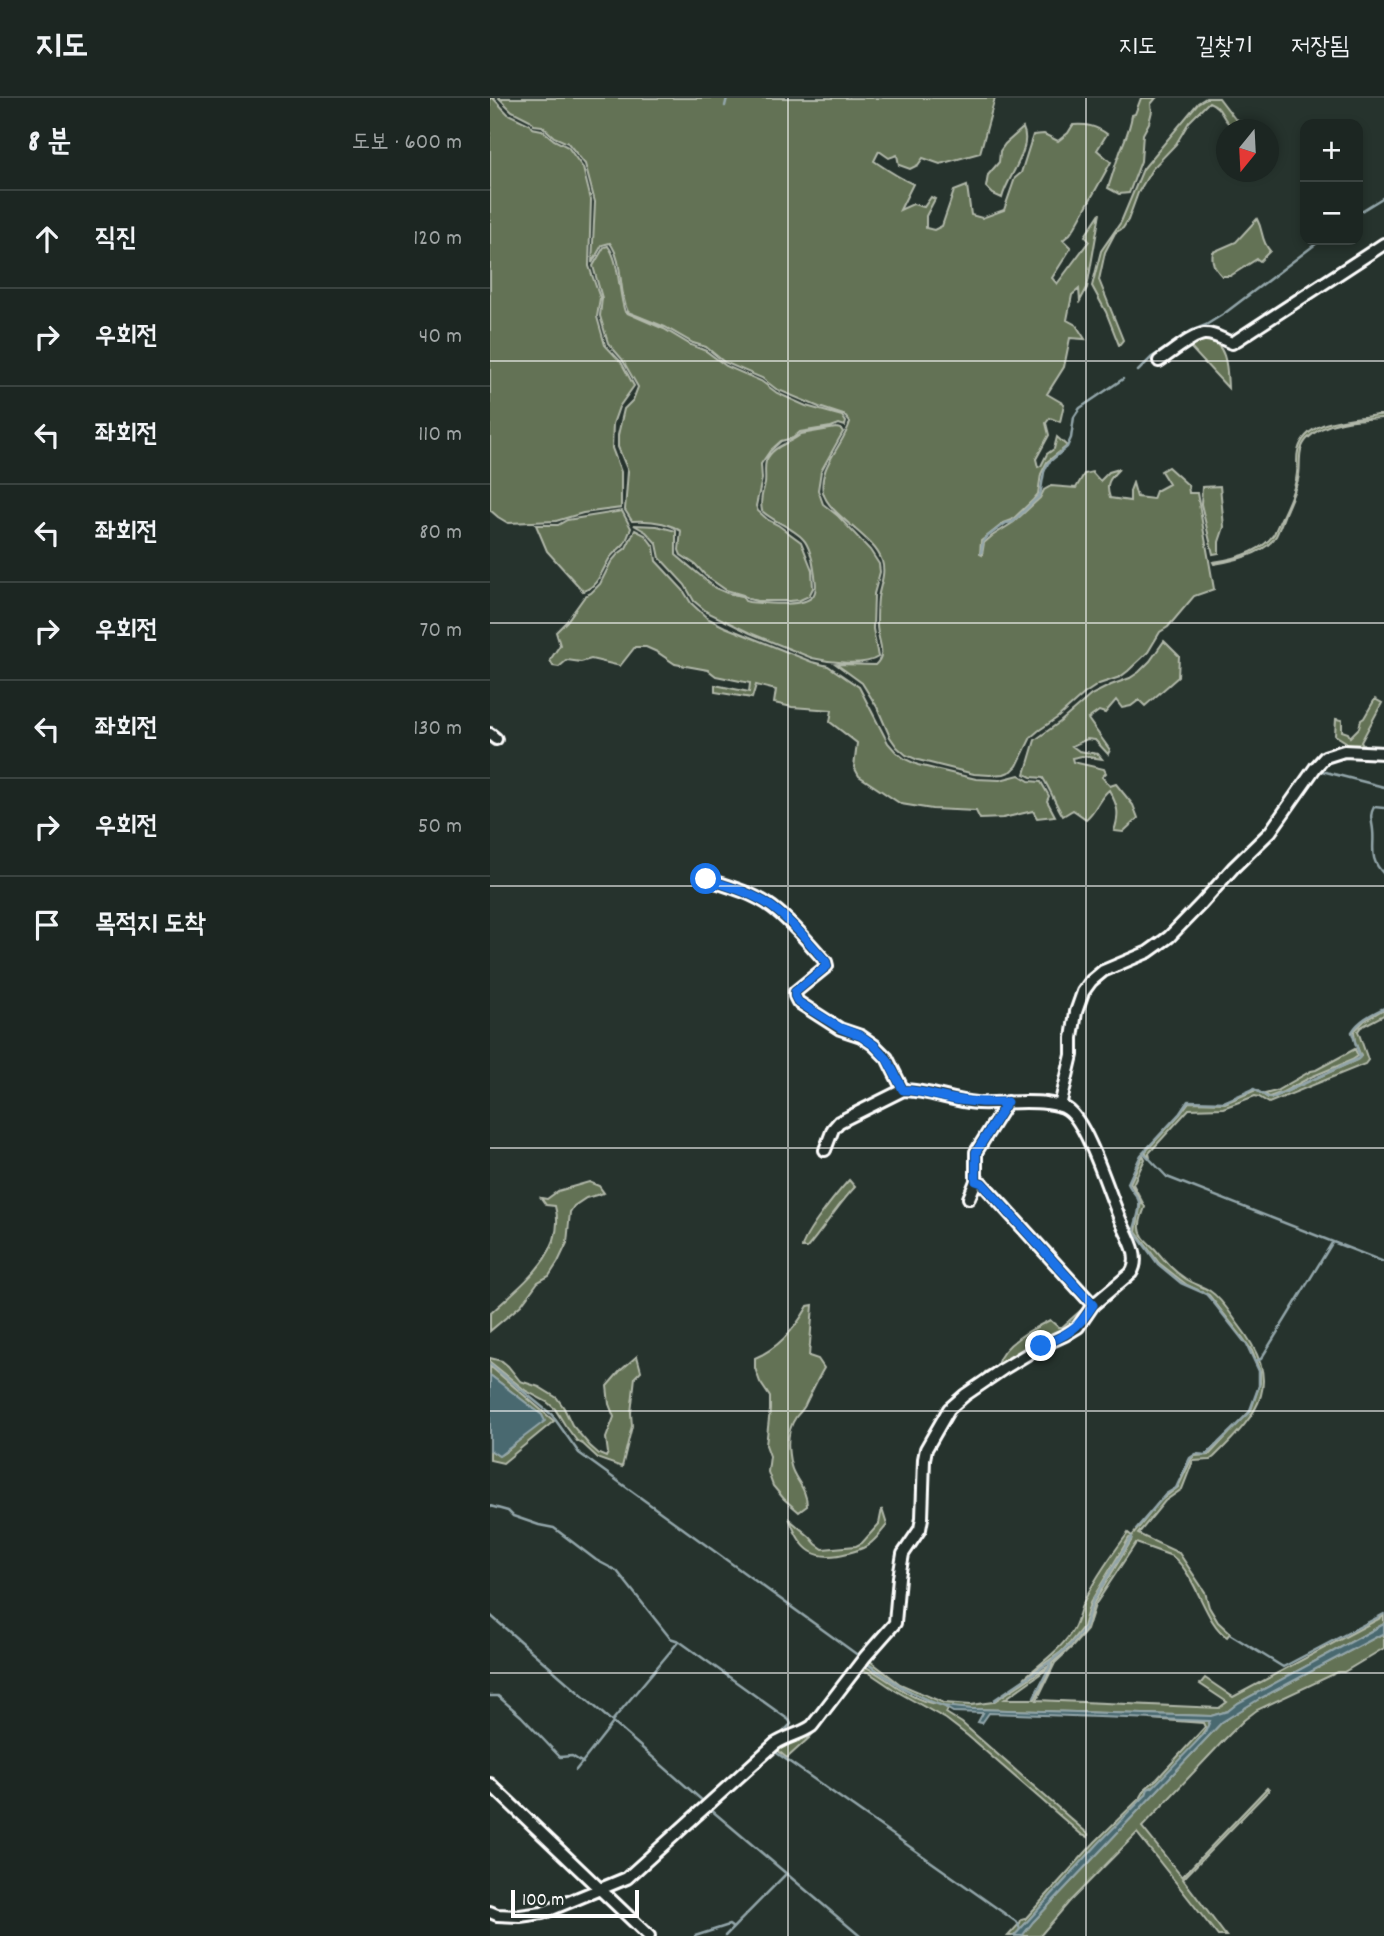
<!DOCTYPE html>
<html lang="ko">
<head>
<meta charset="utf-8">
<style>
  :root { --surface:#1c2622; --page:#29322f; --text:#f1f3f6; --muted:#a0a5a5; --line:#3a4340 }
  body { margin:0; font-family:Dekko,"Poor Story",sans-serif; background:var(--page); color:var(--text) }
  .controls { position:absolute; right:21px; top:21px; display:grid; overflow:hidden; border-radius:14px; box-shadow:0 4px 10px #0003 }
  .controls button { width:63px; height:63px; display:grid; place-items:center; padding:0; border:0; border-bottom:2px solid var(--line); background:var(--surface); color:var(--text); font:35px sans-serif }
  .compass { position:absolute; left:726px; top:21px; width:63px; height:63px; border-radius:50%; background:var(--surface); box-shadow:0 4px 10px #0003; rotate:198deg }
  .scale { position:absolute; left:21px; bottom:18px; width:128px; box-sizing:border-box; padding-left:7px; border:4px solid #fff; border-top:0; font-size:19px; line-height:24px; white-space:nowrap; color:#fff; -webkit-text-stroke:5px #26332d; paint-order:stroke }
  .stop { position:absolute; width:21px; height:21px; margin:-16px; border:5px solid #1a73e8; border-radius:50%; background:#fff }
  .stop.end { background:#1a73e8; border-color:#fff; box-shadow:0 2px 7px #0008 }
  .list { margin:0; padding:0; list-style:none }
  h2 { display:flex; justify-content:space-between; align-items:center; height:91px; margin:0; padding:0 28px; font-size:30px }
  h2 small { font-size:23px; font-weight:400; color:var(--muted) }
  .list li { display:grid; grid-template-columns:46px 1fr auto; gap:21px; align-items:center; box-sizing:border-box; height:98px; padding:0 28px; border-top:2px solid var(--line) }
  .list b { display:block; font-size:26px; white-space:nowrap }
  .list em { font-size:23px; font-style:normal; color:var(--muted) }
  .icon { flex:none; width:38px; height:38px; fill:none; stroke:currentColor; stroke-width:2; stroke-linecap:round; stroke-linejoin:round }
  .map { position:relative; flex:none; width:894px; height:1838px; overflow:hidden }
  header { display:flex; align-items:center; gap:42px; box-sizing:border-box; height:98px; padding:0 35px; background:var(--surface); border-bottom:2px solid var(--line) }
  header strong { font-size:33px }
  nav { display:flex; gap:38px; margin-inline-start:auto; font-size:24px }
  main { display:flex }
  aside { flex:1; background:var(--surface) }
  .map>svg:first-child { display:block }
</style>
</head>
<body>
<header>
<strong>지도</strong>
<nav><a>지도</a><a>길찾기</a><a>저장됨</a></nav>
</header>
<main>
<aside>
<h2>8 분<small>도보 · 600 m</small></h2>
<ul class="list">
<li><svg class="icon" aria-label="ahead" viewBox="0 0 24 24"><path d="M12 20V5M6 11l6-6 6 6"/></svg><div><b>직진</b></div><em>120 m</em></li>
<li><svg class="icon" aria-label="right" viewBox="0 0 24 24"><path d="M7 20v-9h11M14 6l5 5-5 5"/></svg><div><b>우회전</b></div><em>40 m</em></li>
<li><svg class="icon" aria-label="left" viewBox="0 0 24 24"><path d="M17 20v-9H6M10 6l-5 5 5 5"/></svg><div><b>좌회전</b></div><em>110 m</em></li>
<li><svg class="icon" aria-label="left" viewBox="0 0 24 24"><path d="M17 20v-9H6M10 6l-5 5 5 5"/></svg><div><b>좌회전</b></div><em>80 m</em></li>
<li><svg class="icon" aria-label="right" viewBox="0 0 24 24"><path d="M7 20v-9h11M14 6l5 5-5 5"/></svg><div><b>우회전</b></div><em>70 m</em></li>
<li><svg class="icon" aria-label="left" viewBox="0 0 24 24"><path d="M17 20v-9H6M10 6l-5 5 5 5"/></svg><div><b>좌회전</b></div><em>130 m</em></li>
<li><svg class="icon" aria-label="right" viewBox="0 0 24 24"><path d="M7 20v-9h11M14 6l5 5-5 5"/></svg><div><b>우회전</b></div><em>50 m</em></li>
<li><svg class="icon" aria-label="arrive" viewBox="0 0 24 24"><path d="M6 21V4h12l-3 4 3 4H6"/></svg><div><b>목적지 도착</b></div></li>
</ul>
</aside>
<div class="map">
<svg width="894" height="1838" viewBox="0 0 894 1838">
  <rect width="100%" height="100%" fill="#26332d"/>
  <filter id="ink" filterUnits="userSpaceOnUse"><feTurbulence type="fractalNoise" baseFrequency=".0143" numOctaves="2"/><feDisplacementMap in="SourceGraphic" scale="14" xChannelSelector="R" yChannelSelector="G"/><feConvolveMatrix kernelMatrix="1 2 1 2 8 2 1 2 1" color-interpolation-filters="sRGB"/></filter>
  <g filter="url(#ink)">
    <path fill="#637254" stroke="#b1b8aa" stroke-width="2" d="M 0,0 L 3,0 L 18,16 L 39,26 L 42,30 L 52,32 L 64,42 L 78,49 L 93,70 L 101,102 L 99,168 L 110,200 L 107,219 L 115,247 L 131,264 L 144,288 L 129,309 L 123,326 L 122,350 L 131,374 L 131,410 L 93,415 L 66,423 L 18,425 L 8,419 L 0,412 Z
      M 9,0 L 505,0 L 490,55 L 450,66 L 433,60 L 428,67 L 420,71 L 409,67 L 407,57 L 399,60 L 389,53 L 384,63 C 396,71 409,80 423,86 L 410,112 L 423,106 L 434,109 L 441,99 L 445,101 L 436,118 L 436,130 L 444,132 L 452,128 L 464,93 L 477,88 L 481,117 L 492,120 L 514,112 L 525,80 L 531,75 L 543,37 L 554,36 L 568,43 L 578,35 L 583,27 C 597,26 606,28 617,36 L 607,52 L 621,64 L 585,129 L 580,136 L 573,142 L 581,150 L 562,180 L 567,186 L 599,143 L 595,138 L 610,115 L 597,190 L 590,203 L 589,191 L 582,197 L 577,222 L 586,227 L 595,241 L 580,240 L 574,269 L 557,296 L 574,306 L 570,324 L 560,320 L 556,325 L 559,337 L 546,361 L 548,369 L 551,368 L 557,356 L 564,351 L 567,339 L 577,348 L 557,364 L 551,376 L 548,396 L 543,402 L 522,422 L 514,425 L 491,443 L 490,456 L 492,457 L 494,445 L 502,438 L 524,424 L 550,400 L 554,392 L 561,388 L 586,390 L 594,376 L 602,374 L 610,383 L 619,374 L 629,371 C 619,381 615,386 620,400 L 640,403 L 640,393 L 643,385 L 647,399 L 663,401 L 666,393 L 679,386 L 671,373 L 678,369 L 698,387 L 699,395 L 707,395 L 724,491 L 704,498 L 678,529 L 670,534 L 658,554 L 638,573 L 630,579 L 609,586 L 594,596 L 567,620 L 548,633 L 541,639 L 527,668 L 522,673 L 514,676 L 500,677 L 484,676 L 428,662 L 416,657 L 407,649 L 400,639 L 387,609 L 372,585 L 346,566 L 385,567 C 398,556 387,542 387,527 C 387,518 387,509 388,500 C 390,487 396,476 392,463 C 385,439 338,417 333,394 C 328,368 354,347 360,324 L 354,317 L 329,309 L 286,291 L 272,280 L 234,264 L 216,249 L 203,245 L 175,229 L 138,214 C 128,193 134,164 120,145 L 112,147 L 102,165 L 105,104 L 95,66 L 78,45 L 64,39 L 52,28 L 44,27 L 40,22 L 22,13 Z
      M 651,0 L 666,0 L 661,6 L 662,13 L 659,25 L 653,36 L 651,63 L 639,95 L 629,96 L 618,90 C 622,79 625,67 629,57 C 634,43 640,32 642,17 L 645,16 Z
      M 716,0 L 729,0 L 745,21 L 756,25 L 761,31 C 727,32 739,12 719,4 L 699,24 L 686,46 L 662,71 L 648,95 L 638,122 L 633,130 L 625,135 L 615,154 L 609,182 L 633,242 L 629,247 L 616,214 L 602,188 L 611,153 L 631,124 L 653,71 L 708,5 Z
      M 533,30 C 543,51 517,79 512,100 L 503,96 L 496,89 L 498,77 L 509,64 L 510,53 L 515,46 Z
      M 767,121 C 774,134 770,141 780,153 L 770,163 L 767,161 L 740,178 L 732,178 C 724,170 721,164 723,154 L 746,144 Z
      M 118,148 C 130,164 128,194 135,214 L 174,231 L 201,247 L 216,253 L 236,268 L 271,283 L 287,295 L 316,308 L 352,318 L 356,324 L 355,328 L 349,326 L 341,329 L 310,334 L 303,340 L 291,343 L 280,353 L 271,366 L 272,381 L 266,408 L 268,413 L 278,422 L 288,427 L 311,444 L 322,472 L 323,490 L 319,498 L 310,502 L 299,503 L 268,503 L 258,501 L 253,497 L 236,492 L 216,478 L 206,467 L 191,457 L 189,452 L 191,433 C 177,424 158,422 142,423 L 135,412 L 138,373 L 128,349 L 128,337 L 134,311 L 143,302 L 148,289 L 132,261 L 118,245 L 110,218 L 112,200 L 103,168 L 114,149 Z
      M 716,241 C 738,245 737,272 738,290 L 699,248 Z
      M 887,317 L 894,317 L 894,320 C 870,321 835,322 817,341 C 807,352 811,364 809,377 C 807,389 801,401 796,413 C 793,421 790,430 786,438 C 775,456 743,463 724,466 L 723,464 C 744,461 771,455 784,436 C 792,417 805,395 807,375 C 808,368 806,361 808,353 C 816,320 860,322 887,317 Z
      M 346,330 L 351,331 L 353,334 L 331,373 L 328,392 L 333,406 L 348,418 L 380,452 L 389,466 L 390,474 L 384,496 L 383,531 L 388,559 C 374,569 339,564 322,560 L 260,535 L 217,514 L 204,503 L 195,487 L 170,460 L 167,446 L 156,434 L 144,427 L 167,428 L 186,433 L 186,457 L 225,490 L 237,495 L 252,498 L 255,503 L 259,504 C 273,505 313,510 323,498 C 328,491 325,479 324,471 C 323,463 319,447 313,441 C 303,430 284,424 272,413 C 270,403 272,396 275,386 C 276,378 274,370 276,363 C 283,347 300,346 311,336 Z
      M 730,388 L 734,429 L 729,444 L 729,455 L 723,456 L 711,406 L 712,389 Z
      M 132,413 L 141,430 C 139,436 137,441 134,446 C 129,452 122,455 118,463 C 111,475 107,489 93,493 L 57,453 L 46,427 L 68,427 L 77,422 Z
      M 145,432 L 155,437 L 164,449 L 166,463 L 193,492 L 201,505 L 217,520 L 235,529 L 322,564 L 338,568 L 369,589 L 398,645 L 406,654 L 415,661 L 428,667 L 486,681 L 510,682 L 529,677 L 539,683 L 551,684 L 559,698 L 557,703 L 565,718 L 547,720 L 543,713 L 513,720 L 490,721 L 486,713 L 442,711 L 411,706 L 369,678 L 364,669 L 367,645 L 340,624 L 342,612 L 302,609 L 284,605 L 286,592 L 266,587 L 262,600 L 225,594 L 225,587 L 259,594 L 260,585 L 226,578 L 218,572 L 185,566 L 167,554 L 156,549 L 145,549 L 130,568 L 101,561 L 91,564 L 77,562 L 69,569 L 63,568 L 60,562 L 70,547 L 66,534 L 77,523 L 95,498 L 101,495 L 110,486 L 121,464 L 128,456 L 136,450 Z
      M 674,543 L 689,558 L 688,579 L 655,608 L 649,602 L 641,608 L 632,610 L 626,602 L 615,615 L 609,613 L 598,621 L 620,652 L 618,656 L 605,642 L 597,641 L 582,648 L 589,653 L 608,656 L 612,661 L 592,658 L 582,660 L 583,664 L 614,671 L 616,675 L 612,679 L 620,688 L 626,686 L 643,707 L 648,720 L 633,734 L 624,733 C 630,716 628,708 619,692 C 609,700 606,713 596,721 L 583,712 L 573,718 C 565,705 561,693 553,680 L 541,679 L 535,676 L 545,642 L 570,624 L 601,597 L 621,587 L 640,580 L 649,574 L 660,563 Z
      M 885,601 L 892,605 L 871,644 L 878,651 L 855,650 L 856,644 L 845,637 L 846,621 L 852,622 L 852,633 L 858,635 L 860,639 L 869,630 L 871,622 L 874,620 Z
      M 894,911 L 894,917 L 871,929 L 868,933 L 878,962 L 875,966 L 779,1005 L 769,999 L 765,998 L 733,1010 L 699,1011 L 659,1055 L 660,1060 L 655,1054 L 690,1016 L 699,1004 L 735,1005 L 766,992 L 778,1000 L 782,1000 L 867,962 L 871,958 L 865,944 L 864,933 L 874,923 Z
      M 865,951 L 868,958 L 862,962 L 821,979 L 793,994 L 779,999 L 775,996 L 786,993 L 821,973 L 826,972 Z
      M 653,1057 L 655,1061 L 643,1086 L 655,1109 C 653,1115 649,1123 650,1130 C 650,1139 659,1145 665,1151 C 675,1163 683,1173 696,1181 C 704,1186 712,1188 720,1193 C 732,1201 740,1215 748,1226 C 794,1285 771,1313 724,1359 L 720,1362 L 703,1363 L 692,1391 L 675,1403 L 648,1436 L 689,1455 L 715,1494 L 719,1509 L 728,1524 L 740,1535 L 737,1539 C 715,1526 707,1477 682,1458 L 646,1445 L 605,1507 L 597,1532 L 583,1548 L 565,1565 L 547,1602 L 729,1610 L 737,1604 L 710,1586 L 715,1580 L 743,1599 L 894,1518 L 894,1526 L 748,1605 L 738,1613 L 721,1618 L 482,1611 L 455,1609 L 458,1611 L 456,1615 L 472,1625 L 598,1736 L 598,1739 L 592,1737 L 478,1638 L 456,1621 L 406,1593 L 378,1574 L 373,1573 L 320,1639 L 297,1660 L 286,1651 L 310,1636 L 374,1568 C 399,1580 417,1601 445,1606 L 413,1590 L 377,1565 L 376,1560 L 410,1586 L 454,1605 L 481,1607 L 503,1604 L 560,1567 L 557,1571 L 515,1601 L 545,1601 L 562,1568 L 562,1565 L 581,1549 L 593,1535 L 597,1526 L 603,1506 L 641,1443 L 642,1439 L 639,1440 L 600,1505 L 593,1529 L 580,1545 L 571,1554 L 534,1580 C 550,1566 569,1553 581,1535 C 587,1526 588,1519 591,1510 C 600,1488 623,1455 638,1435 L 642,1438 L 670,1403 L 688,1389 L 702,1360 L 704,1358 L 719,1357 L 761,1312 L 770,1285 L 770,1274 L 762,1253 L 753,1240 L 719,1197 L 697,1187 L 669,1165 L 646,1134 L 651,1104 L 640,1085 Z
      M 359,1082 L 365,1089 C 347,1108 334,1130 317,1150 L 312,1150 C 313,1137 349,1093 359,1082 Z
      M 99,1084 L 109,1088 L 114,1095 L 96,1100 L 84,1108 L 80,1114 L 77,1145 L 68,1164 L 59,1178 L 48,1184 L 31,1207 L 0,1233 L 0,1216 C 29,1188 78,1155 65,1108 L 56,1107 L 51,1100 L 57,1101 L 68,1093 Z
      M 599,1205 L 585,1227 L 490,1281 L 495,1274 L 507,1267 C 512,1246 542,1231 560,1222 L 568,1229 L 572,1229 Z
      M 323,1207 L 319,1258 L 328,1261 L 334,1270 C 327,1282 322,1293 316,1305 C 314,1311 310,1314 306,1319 C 296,1333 297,1351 301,1368 C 304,1381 317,1390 317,1408 L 309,1414 L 294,1401 L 283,1388 L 278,1374 L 280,1358 L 276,1347 L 280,1312 L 280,1299 L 270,1284 L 265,1270 L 265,1260 C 289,1250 305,1231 318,1208 Z
      M 147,1258 L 151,1273 L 145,1279 L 141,1315 L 142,1328 L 132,1369 L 109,1361 L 93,1346 L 87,1343 L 75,1327 L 65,1311 L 57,1304 L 36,1293 L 0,1264 L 0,1260 L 12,1263 L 18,1268 L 30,1283 L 49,1289 L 67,1300 L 74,1310 L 82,1327 L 100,1348 L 109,1356 L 116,1359 L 118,1355 L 116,1340 L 124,1319 L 119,1306 L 117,1288 L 130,1273 Z
      M 0,1268 L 64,1323 L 13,1365 L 0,1362 L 0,1352 L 9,1358 C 26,1348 39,1331 52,1317 L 0,1277 Z
      M 392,1411 L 397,1427 C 392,1433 388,1439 382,1444 C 376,1450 366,1453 358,1455 C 325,1464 311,1453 300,1422 L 320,1439 L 326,1446 L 333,1451 L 366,1448 L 372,1445 L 389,1426 Z
      M 894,1535 L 894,1550 L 854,1574 L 848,1574 L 767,1612 L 754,1622 L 735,1641 L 652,1729 L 692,1779 L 777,1690 L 779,1692 L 693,1781 L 736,1838 L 728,1838 L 647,1735 L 580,1803 L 550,1838 L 532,1838 L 543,1824 L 732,1624 L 769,1601 Z
      M 660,1621 L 720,1623 C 717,1636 671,1686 658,1691 L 656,1697 L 609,1745 L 524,1838 L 518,1838 L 530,1825 L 531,1822 L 535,1821 L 605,1744 L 651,1699 L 656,1690 L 667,1681 L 715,1629 L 713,1625 Z"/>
    <path fill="#496970" stroke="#92a5a9" stroke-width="2" d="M 0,1277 L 52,1317 L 55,1323 L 9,1358 L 0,1352 Z
      M 894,1526 L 894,1535 L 769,1601 L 732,1624 L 543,1824 L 532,1838 L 524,1838 L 609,1745 L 656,1697 L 658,1691 L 663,1689 L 715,1635 L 720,1623 L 499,1615 L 492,1625 L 488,1624 L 493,1615 L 463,1614 L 453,1608 L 482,1611 L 721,1618 L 738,1613 L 748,1605 Z"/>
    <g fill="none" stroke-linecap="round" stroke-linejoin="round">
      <path stroke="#92a5a9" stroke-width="2.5" d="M 235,8 L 237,0
        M 868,115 L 894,99
        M 648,273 L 662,259 L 701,233 L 716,227 L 735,215 L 831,142
        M 491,455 L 493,444 L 498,438 L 516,425 L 523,424 L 550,397 L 554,374 L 558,365 L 577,349 L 581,340 L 584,319 L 590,310 L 633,281
        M 828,672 L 894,689
        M 894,710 L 884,709 C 879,718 882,722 883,732 C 885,750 878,760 894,776
        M 654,1055 L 677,1079 L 894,1164
        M 765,1263 L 771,1261 L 842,1145
        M 0,1266 L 62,1317 L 89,1355 L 369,1558
        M 0,1408 L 18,1413 L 23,1418 L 49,1427 L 64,1430 L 106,1462 L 127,1473 L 180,1540 L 189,1543 L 299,1622 L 301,1626 L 287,1640
        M 646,1431 L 676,1396 L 686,1390 L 700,1360 L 706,1356 L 716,1357 L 759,1315 L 769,1288 L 769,1273 L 757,1247 L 724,1205 L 716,1196 L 691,1185 L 668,1166 L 644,1133 C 645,1124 651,1113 649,1104 C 648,1097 640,1092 638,1085 L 651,1057 L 690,1015 L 698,1003 L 734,1004 L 764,991 L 779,1000 L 782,1000 L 868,961 L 870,959 L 862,934 C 869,922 882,916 894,910
        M 0,1517 L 214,1704
        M 741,1537 L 793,1569 L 894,1516
        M 376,1565 C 402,1583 423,1598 453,1608
        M 0,1598 L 8,1598 L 31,1618 L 70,1659 L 82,1658 L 93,1665
        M 544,1599 L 560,1568 L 560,1564
        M 504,1602 L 560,1564 L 580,1547 L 594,1531 L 603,1502 L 642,1439
        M 122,1623 L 189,1543
        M 284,1653 L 528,1825 L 530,1831
        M 86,1672 L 123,1625
        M 220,1711 L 370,1838
        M 205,1838 L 239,1827 L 243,1830
        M 235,1838 L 296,1776"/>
      <g stroke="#fff" stroke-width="16">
        <path id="minor" d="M 669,263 C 680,256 702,237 714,236 C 724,235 733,242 742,245 L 747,242 L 894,146
          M 0,636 L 6,641
          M 216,781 C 238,788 263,795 282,809 C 302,824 319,845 336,864 L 337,868 L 305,894 L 305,898 L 308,904 L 350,931 L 371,938 L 384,947 L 397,960 L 413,992
          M 570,1008 L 582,957 L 582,940 L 586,914 L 593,894 L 601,883 L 613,873 L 658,854 L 679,839 L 712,805 L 743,770 L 780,734 L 825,670 L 835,659 L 854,653 L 894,655
          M 486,1083 L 492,1085 L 603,1207
          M 479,1100 L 486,1083 L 486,1054 L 517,1004
          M 0,1686 L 159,1838
          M 0,1814 L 7,1817 L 30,1818 L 52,1815 L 137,1780 L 285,1646 C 297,1638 311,1636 322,1628 L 375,1559 L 405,1525 L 409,1479 L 413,1456 L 430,1431 L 432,1420 L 434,1361 L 436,1351 L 459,1311 L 475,1297 L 513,1271 L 551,1248 L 575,1237 L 588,1229 L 603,1207 L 641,1175 C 653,1157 634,1134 628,1116 C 618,1092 597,1024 577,1011 C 571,1007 563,1006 556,1005 C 533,1002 510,1006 487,1005 C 462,1003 438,992 413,992 L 349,1024 L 343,1031 L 335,1052"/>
      </g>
      <use href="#minor" stroke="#26332d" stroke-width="10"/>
    </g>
  </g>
  <g fill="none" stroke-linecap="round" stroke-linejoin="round" filter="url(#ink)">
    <path stroke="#1a73e8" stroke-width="9" d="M 216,781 C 238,788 263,795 282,809 C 302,824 319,844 336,864 L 337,868 L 305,894 L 305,898 L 308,904 L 350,930 L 371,938 L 384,947 L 397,961 L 413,992 C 428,992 442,997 457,1000 C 477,1004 496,1005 517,1004 L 486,1054 L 486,1083 L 492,1085 L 603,1207 C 589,1230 576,1238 551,1248"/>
  </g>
  <path fill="none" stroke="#fff" stroke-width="2" stroke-opacity="0.55" d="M 298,0 L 298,1838M 596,0 L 596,1838M 0,263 L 894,263M 0,525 L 894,525M 0,788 L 894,788M 0,1050 L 894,1050M 0,1313 L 894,1313M 0,1575 L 894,1575"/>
</svg>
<div class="controls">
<button>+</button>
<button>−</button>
</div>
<svg class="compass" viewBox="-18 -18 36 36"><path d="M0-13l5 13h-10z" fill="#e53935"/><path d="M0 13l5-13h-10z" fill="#a0a5a5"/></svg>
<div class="scale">100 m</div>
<div class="stop" style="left:216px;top:781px"></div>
<div class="stop end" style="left:551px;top:1248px"></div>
</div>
</main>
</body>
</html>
